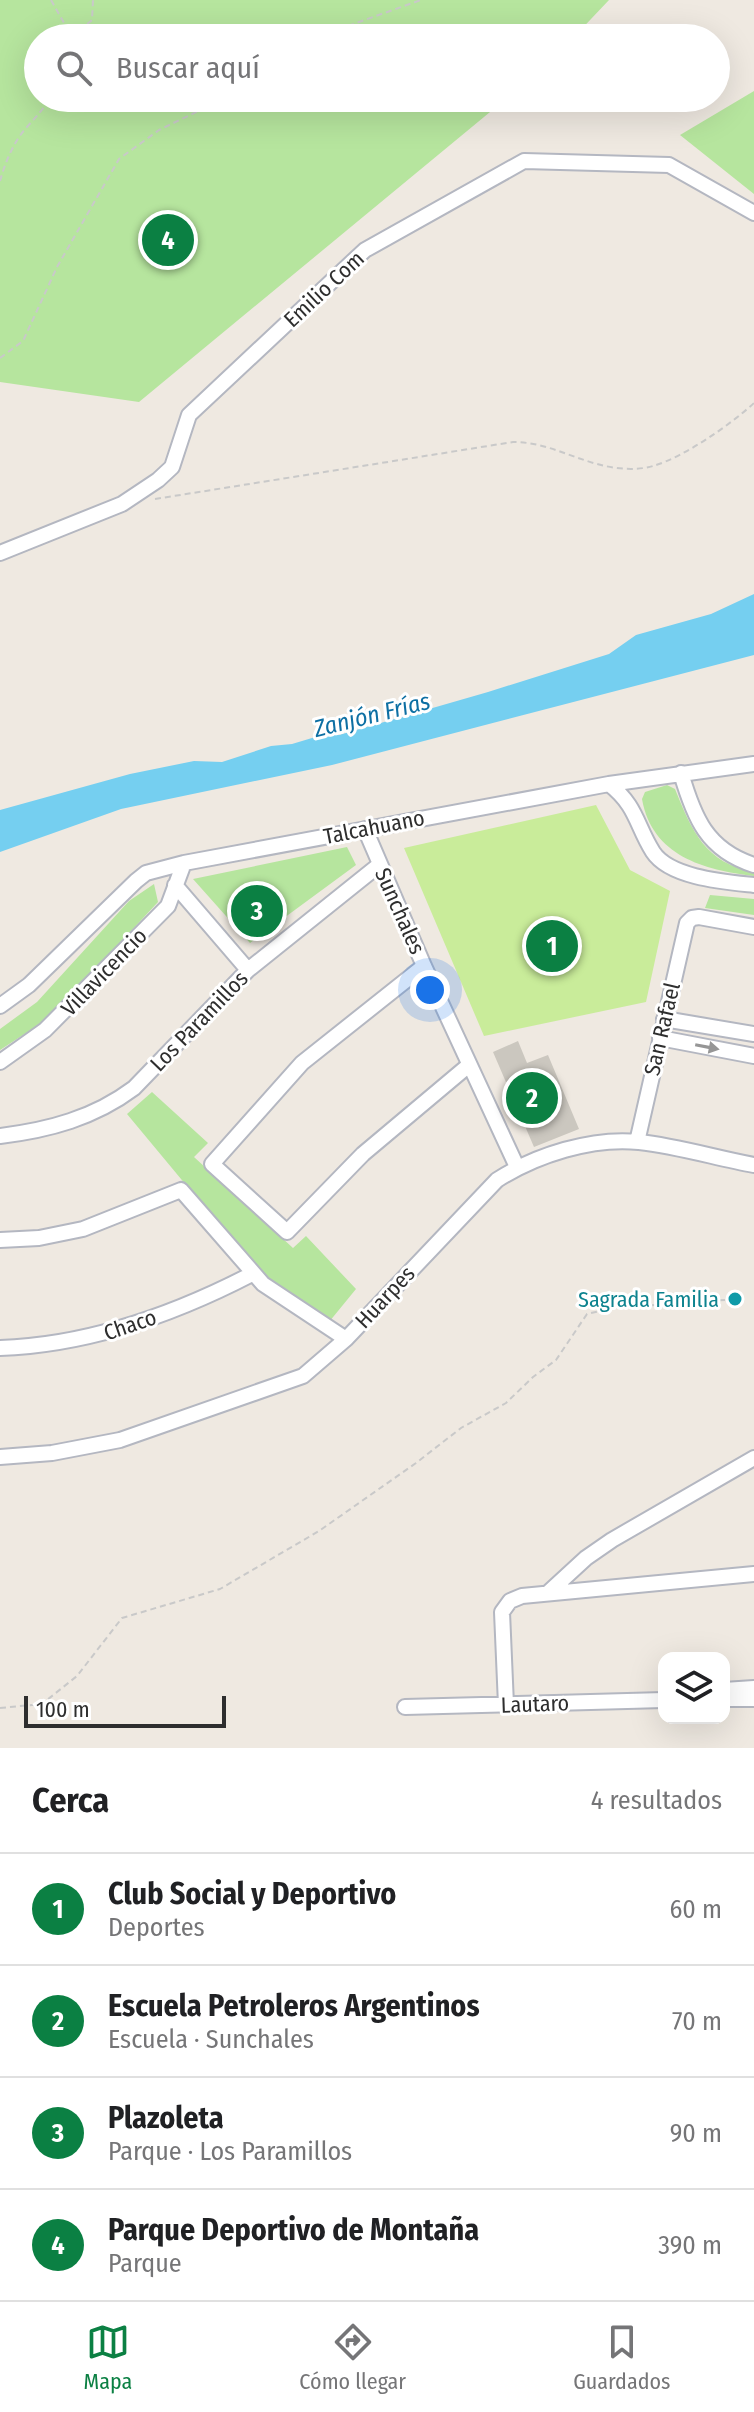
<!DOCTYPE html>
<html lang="es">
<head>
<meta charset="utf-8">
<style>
  :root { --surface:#fff; --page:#f6f6f6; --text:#202124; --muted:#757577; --line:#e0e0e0; --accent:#0b8043 }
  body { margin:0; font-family:"Fira Sans Condensed",sans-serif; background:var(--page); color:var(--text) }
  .controls { position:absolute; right:24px; bottom:24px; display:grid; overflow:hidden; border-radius:16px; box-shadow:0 8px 32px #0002 }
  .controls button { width:72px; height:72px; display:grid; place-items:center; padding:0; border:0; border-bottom:2px solid var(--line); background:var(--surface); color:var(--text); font:40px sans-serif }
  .scale { position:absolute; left:24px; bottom:20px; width:202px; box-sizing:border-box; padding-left:8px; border:4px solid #2e2e2e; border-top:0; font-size:22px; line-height:28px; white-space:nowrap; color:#2e2e2e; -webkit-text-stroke:6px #fff; paint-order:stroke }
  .you { position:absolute; left:430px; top:990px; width:28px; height:28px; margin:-20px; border:6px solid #fff; border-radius:50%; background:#1a73e8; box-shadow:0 0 0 12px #1a73e833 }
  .badge { display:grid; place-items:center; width:52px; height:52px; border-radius:50%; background:var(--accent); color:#fff; font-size:26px; font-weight:700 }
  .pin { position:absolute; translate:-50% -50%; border:4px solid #fff; box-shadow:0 2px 8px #0006 }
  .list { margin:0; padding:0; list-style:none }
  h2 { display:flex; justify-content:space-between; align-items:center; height:104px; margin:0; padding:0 32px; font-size:34px }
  h2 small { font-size:26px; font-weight:400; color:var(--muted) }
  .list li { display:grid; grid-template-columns:52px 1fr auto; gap:24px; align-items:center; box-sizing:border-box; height:112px; padding:0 32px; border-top:2px solid var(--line) }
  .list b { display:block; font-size:30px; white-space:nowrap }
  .list p { margin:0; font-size:26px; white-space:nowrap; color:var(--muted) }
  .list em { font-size:26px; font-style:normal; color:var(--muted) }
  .icon { flex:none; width:44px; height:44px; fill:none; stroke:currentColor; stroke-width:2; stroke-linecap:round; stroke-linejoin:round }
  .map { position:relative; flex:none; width:754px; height:1748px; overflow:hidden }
  .search { position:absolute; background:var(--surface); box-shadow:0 8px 32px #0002; left:24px; right:24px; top:24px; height:88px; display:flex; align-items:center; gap:20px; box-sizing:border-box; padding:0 28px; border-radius:44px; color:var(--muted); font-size:30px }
  .sheet { height:552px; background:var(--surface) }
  nav { display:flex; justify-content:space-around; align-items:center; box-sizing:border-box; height:112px; border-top:2px solid var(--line); background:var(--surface); font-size:22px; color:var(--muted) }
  nav a { display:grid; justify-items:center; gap:4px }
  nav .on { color:var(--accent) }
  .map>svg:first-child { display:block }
</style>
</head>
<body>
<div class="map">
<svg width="754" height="1748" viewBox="0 0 754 1748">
  <rect width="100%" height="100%" fill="#efe9e1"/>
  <path fill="#b6e59e" d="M 0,0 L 609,0 L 573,38 L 38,38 L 38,98 L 507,98 L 139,402 L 0,382 Z
    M 754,91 L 754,194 L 680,135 Z
    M 667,785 L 675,789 C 692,831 705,863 754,872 L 754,876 C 704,870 652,856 642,799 L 645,792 Z
    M 347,847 L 356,865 L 250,943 L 193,879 Z
    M 154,884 L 158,902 L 52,1016 L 0,1050 L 0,1029 L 37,1002 L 129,901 Z
    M 710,895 L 754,899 L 754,915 L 705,908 Z
    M 152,1092 L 208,1143 L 194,1157 L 293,1248 L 306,1236 L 356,1289 L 329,1322 L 260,1274 L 127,1114 Z"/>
  <path fill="#c9ec9a" d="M 596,805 L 630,870 L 670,891 L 646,1002 L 484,1036 L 404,848 Z"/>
  <path fill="#75cff0" d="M 754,594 L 754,655 L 332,765 L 121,809 L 0,852 L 0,810 L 130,774 L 194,761 L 222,762 L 271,746 L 292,744 L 322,735 L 339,735 L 488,692 L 609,654 L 636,635 L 711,614 Z"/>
  <path fill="#cbc7bf" d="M 518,1041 L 527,1063 L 548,1055 L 579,1129 L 534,1147 L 493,1052 Z"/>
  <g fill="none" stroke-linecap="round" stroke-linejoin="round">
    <g stroke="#b4b7c1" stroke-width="18">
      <path id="minor" d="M 0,553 L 122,504 L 158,480 L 172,467 L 189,415 L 365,250 L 524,161 L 669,165 L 754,213
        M 681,773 C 694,818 707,850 754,865
        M 609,784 C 637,806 636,825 653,852 C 670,878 726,882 754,885
        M 365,829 L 424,966 L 517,1167
        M 175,885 L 248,970
        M 424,966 L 302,1063 L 212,1164 L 287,1232 L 363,1154 L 469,1065
        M 0,1006 L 29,985 L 136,881 L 146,873 L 184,863 L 609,784 L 754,764
        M 664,1019 L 754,1034
        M 660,1038 L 754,1056
        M 0,1062 L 45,1030 L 168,906 L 184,863
        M 0,1136 C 49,1130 94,1118 134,1088 L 248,970 L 379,865
        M 637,1142 L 687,923 L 692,918 L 699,917 L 754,927
        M 0,1240 L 39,1238 L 83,1229 L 181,1190 L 263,1284 L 346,1339
        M 0,1348 C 89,1345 173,1315 252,1274
        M 0,1457 L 52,1453 L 120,1440 L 303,1376 L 346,1339 L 497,1180 C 536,1155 592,1137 639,1142 C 677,1146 716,1158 754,1165
        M 549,1592 L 586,1558 L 612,1540 L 754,1458
        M 724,1690 L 754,1688
        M 724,1699 L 754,1699
        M 506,1705 L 502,1612 L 510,1601 L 522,1596 L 754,1574
        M 405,1707 L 664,1700"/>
    </g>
    <path stroke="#c9c9c9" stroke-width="2" stroke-dasharray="6 4" stroke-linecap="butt" d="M 51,0 L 72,37
      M 72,37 L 92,20 L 93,0
      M 321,38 L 328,33 L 421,0
      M 0,181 C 5,163 13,143 26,128 C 35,118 43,110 50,98
      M 0,358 L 23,341 L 57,267 L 119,159 L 159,130 L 225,98
      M 155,499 L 513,442 C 544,442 568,456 597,464 C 615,469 636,471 653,466 C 684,457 730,425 754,403
      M 0,1708 L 42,1704 L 77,1676 L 122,1618 L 220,1589 L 319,1531 L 416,1463 L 461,1428 L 506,1403 L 533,1377 L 556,1360 L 587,1314 L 613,1308 L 725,1300"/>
    <use href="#minor" stroke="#fff" stroke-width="14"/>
  </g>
  <defs><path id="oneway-solid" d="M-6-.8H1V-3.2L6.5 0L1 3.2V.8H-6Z" transform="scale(2)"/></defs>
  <use fill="#969696" href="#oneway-solid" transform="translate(707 1047) rotate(11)"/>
  <circle fill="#0f9aa8" stroke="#fff" stroke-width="3" cx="735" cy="1299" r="8"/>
  <g text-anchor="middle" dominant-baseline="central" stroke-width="6" stroke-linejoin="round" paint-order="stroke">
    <g font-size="22" fill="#2e2e2e" stroke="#fff">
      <text transform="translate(324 289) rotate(-43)">Emilio Com</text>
      <text transform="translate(374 827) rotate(-11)">Talcahuano</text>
      <text transform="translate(400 911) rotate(66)">Sunchales</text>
      <text transform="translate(104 972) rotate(-46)">Villavicencio</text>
      <text transform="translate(199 1021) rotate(-46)">Los Paramillos</text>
      <text transform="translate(662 1029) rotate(-77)">San Rafael</text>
      <text transform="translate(385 1297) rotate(-47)">Huarpes</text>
      <text transform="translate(130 1325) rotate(-19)">Chaco</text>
      <text transform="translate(535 1704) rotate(-2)">Lautaro</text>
    </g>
    <g font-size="22" fill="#0d838f" stroke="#fff" text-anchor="end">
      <text x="719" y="1299">Sagrada Familia</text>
    </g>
    <g font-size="24" font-style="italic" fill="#0d6fa3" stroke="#fff">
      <text transform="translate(372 715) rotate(-14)">Zanjón Frías</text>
    </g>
  </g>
</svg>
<div class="controls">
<button><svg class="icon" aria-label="layers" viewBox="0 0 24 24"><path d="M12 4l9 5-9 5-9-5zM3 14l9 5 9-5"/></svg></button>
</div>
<div class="scale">100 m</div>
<div class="you"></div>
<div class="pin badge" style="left:552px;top:946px">1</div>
<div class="pin badge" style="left:532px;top:1098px">2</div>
<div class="pin badge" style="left:257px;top:911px">3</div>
<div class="pin badge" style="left:168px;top:240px">4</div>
<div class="search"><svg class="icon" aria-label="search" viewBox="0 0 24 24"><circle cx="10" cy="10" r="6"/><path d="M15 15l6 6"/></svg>Buscar aquí</div>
</div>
<section class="sheet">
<h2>Cerca<small>4 resultados</small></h2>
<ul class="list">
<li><span class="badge">1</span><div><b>Club Social y Deportivo</b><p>Deportes</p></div><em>60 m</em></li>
<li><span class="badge">2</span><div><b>Escuela Petroleros Argentinos</b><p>Escuela · Sunchales</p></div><em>70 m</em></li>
<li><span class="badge">3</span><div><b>Plazoleta</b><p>Parque · Los Paramillos</p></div><em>90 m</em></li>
<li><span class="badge">4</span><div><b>Parque Deportivo de Montaña</b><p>Parque</p></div><em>390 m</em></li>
</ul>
</section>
<nav>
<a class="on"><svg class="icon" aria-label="map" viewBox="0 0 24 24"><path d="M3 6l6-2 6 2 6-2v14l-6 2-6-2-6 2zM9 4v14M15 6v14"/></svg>Mapa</a>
<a><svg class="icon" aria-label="directions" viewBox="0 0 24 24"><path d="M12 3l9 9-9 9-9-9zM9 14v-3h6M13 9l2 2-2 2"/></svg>Cómo llegar</a>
<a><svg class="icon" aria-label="saved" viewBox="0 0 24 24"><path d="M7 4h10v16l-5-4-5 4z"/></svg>Guardados</a>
</nav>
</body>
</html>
